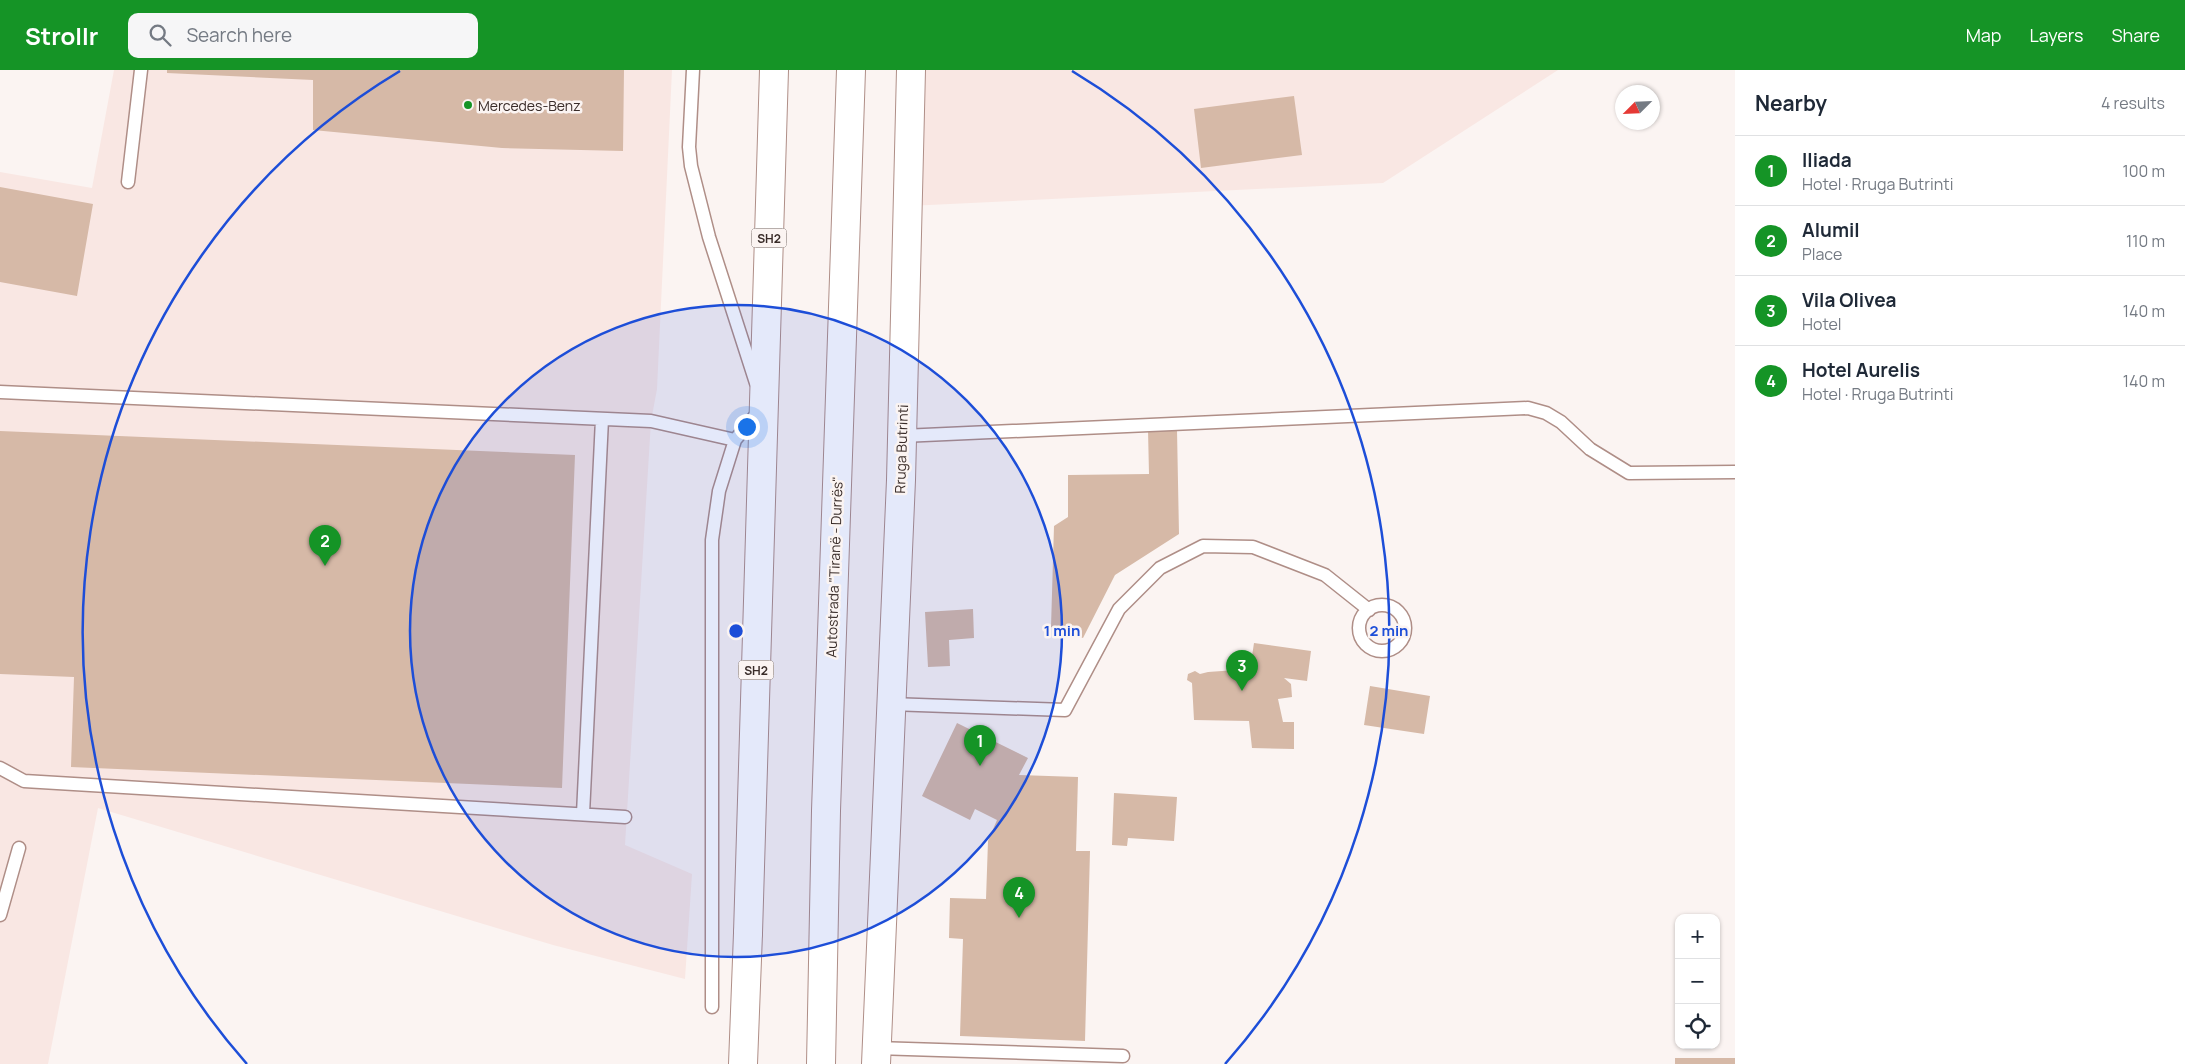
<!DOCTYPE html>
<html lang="en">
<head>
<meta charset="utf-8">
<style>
  :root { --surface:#fff; --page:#f6f6f7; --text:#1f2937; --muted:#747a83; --line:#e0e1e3; --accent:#159426 }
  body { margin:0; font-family:Manrope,sans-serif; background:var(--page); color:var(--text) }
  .controls { position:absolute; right:15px; bottom:15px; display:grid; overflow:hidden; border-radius:10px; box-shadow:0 1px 4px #0004 }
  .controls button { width:45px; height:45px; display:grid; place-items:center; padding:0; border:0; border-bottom:1px solid var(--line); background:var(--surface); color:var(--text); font:25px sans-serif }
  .compass { position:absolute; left:1615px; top:15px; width:45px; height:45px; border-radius:50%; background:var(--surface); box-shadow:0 1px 4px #0004; rotate:246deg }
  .you { position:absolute; left:746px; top:356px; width:18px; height:18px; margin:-12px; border:4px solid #fff; border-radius:50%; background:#1a73e8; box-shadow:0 0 0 8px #1a73e833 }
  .badge { display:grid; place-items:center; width:32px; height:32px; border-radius:50%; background:var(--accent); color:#fff; font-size:16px; font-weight:700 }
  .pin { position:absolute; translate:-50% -41px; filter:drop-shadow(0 1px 2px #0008) }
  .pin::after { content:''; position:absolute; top:26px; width:18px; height:15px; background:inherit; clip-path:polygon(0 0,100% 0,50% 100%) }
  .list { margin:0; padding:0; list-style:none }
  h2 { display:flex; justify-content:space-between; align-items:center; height:65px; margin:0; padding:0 20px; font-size:21px }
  h2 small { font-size:16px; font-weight:400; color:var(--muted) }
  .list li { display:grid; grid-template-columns:32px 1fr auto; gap:15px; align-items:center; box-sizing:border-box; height:70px; padding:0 20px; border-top:1px solid var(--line) }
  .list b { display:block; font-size:19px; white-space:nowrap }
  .list p { margin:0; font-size:16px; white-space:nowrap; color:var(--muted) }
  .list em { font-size:16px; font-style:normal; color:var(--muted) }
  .icon { flex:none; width:28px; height:28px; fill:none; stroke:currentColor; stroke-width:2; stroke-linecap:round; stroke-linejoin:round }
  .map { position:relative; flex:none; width:1735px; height:994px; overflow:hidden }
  header { display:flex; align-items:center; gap:30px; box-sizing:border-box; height:70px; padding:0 25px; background:var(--accent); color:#fff }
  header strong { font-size:24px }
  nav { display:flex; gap:28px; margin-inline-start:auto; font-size:18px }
  .search { width:350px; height:45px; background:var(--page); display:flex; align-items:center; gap:12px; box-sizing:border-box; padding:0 18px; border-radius:10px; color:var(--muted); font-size:19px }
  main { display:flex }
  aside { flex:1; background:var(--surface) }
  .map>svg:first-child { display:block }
</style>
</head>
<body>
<header>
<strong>Strollr</strong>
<div class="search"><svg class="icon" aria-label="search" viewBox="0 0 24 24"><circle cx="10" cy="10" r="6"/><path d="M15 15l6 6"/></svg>Search here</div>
<nav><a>Map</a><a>Layers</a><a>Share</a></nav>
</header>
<main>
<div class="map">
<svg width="1735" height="994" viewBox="0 0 1735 994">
  <rect width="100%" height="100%" fill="#fbf4f2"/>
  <path fill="#f9e7e3" d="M 114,0 L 672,0 L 657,319 L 651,351 L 625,775 L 692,804 L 685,909 L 553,875 L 98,738 L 48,994 L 0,994 L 0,102 L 92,118 Z
    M 911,0 L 1558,0 L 1383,113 L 908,136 Z"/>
  <path fill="#d6b9a7" d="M 167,0 L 624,0 L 623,81 L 502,78 L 313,60 L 313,10 L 167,3 Z
    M 1294,26 L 1302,85 L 1201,98 L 1194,39 Z
    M 0,117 L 93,134 L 77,226 L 0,212 Z
    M 1148,360 L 1177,360 L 1179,464 L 1115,505 L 1083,568 L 1051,557 L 1054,456 L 1068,447 L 1068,405 L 1149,404 Z
    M 0,361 L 575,385 L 562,718 L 71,697 L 74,607 L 0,604 Z
    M 973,539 L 974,568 L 949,570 L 950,596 L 928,597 L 925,542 Z
    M 1254,573 L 1311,581 L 1307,611 L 1284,608 L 1291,614 L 1292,627 L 1278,629 L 1283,652 L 1294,652 L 1294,679 L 1252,678 L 1249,651 L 1194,650 L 1192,613 L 1187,610 L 1188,604 L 1195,601 L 1200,604 L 1208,602 L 1250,599 Z
    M 1370,616 L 1430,626 L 1424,664 L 1364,655 Z
    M 957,653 L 1028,688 L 1019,705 L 1078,707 L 1076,781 L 1090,781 L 1085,971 L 960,966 L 963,869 L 949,868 L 950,828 L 986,829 L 988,771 L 997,750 L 975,739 L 970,750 L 922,726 Z
    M 1114,723 L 1177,727 L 1174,771 L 1128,768 L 1127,776 L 1112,775 Z
    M 1675,988 L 1735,988 L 1735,994 L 1675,994 Z"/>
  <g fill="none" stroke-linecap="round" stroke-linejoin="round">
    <g stroke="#af8e87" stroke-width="15">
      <path id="service" d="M 693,0 L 689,77 L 691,96 L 709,167 L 756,313
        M 128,112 L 141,0
        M 0,322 L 651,351 L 735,370
        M 902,366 L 1528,338 L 1546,343 L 1561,352 L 1590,379 L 1629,403 L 1735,402
        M1359 558a23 23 0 1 1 46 0a23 23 0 1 1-46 0Z
        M 890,634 L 1065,640 L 1119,539 L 1160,498 L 1203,476 L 1253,477 L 1325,505 L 1369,540
        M 0,698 L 24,711 L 625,747
        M 583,744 L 602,349
        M 0,845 L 19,778
        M 712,937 L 712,470 L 719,421 L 735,370 L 760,340
        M 876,978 L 1123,986"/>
    </g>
    <g stroke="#af8e87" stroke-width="30">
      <path id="secondary" d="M 876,994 L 901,410 L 911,0"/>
    </g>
    <g stroke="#af8e87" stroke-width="30">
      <path id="trunk" d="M 743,994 L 748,863"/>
    </g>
    <g stroke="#af8e87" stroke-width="30">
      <path id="motorway" d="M 748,863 L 774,0
        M 821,994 L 826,741 L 851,0"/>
    </g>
    <use href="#service" stroke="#fff" stroke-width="12"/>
    <use href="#secondary" stroke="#fff" stroke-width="28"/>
    <use href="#trunk" stroke="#fff" stroke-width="28"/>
    <use href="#motorway" stroke="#fff" stroke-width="28"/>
  </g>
  <circle cx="736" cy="561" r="326" fill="#1d4ed8" fill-opacity=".12"/>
  <g fill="none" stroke="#1d4ed8" stroke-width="2.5">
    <circle cx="736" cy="561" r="326"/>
    <path d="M247 994A653 653 0 0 1 400 1M1072 1A653 653 0 0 1 1225 994"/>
  </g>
  <circle fill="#159426" stroke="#fbf4f2" stroke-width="2" cx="468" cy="35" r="5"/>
  <g text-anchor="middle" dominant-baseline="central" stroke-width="5" stroke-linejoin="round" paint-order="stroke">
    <g fill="#fbf4f2" stroke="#736865" stroke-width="1">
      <rect x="751.5" y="158.5" width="35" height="19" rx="4"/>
      <rect x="738.5" y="590.5" width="35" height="19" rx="4"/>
    </g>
    <g font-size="12" font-weight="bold" fill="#392c29">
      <text x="769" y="168">SH2</text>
      <text x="756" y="600">SH2</text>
    </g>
    <g font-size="14" fill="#392c29" stroke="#fbf4f2" text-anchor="start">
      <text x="478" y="35">Mercedes-Benz</text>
    </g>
    <g font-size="14" fill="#392c29" stroke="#fbf4f2">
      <text transform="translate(901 379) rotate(-88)">Rruga Butrinti</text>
      <text transform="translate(834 497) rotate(-88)">Autostrada "Tiranë - Durrës"</text>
    </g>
  </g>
  <circle cx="736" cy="561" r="8" fill="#1d4ed8" stroke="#fbf4f2" stroke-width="2.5"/>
  <g font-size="15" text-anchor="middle" font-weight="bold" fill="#1d4ed8" stroke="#fbf4f2" stroke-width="5" stroke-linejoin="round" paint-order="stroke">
    <text x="1062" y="566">1 min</text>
    <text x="1389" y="566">2 min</text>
  </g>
</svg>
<div class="controls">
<button>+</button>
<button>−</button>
<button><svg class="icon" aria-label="locate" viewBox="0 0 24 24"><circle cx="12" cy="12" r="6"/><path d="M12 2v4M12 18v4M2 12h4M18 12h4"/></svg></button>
</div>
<svg class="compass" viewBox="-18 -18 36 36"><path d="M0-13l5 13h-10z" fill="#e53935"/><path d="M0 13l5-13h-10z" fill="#747a83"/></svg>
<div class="you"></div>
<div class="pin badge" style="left:980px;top:696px">1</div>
<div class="pin badge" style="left:325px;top:496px">2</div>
<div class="pin badge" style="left:1242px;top:621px">3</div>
<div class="pin badge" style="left:1019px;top:848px">4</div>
</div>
<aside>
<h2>Nearby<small>4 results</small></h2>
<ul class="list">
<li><span class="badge">1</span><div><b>Iliada</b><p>Hotel · Rruga Butrinti</p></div><em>100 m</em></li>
<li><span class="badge">2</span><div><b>Alumil</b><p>Place</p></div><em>110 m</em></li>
<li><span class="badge">3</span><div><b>Vila Olivea</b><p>Hotel</p></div><em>140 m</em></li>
<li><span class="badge">4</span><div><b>Hotel Aurelis</b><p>Hotel · Rruga Butrinti</p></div><em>140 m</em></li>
</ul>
</aside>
</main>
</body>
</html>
